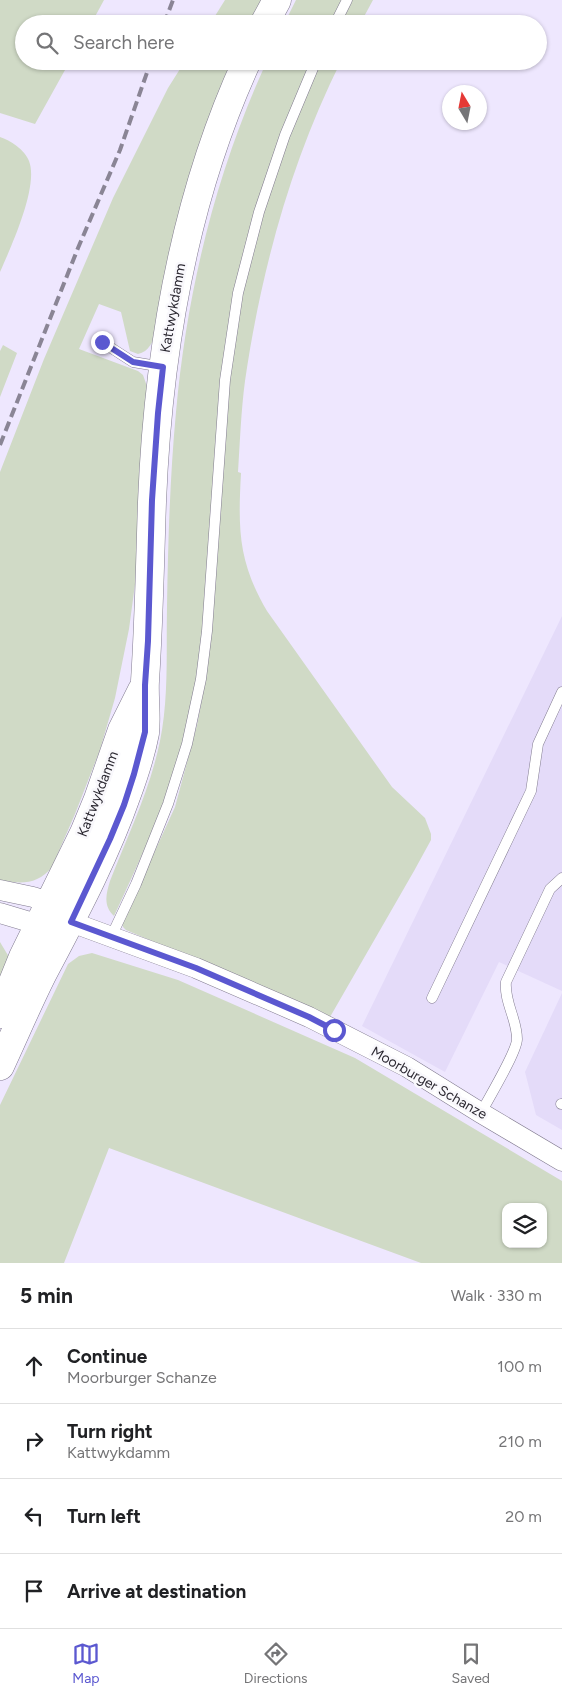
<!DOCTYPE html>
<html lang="en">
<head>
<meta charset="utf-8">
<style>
  :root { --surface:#fff; --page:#f2f2f2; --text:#202124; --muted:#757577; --line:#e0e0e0; --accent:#5b58d0 }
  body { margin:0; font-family:Figtree,sans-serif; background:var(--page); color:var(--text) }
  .controls { position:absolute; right:15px; bottom:15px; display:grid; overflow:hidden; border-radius:10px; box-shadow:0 1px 4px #0004 }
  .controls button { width:45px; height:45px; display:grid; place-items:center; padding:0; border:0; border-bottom:1px solid var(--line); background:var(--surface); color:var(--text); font:25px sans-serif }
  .compass { position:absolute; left:442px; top:85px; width:45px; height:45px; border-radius:50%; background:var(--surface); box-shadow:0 1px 4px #0004; rotate:350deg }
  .stop { position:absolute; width:15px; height:15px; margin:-11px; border:4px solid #5b58d0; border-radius:50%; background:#fff }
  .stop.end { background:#5b58d0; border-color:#fff; box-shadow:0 1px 5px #0008 }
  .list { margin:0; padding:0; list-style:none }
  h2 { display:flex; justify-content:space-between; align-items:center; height:65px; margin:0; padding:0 20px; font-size:21px }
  h2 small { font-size:16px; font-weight:400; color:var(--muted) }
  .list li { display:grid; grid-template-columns:32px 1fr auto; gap:15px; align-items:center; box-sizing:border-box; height:75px; padding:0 20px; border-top:1px solid var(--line) }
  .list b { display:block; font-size:19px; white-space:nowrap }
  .list p { margin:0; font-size:16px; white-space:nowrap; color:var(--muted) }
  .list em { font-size:16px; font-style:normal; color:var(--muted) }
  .icon { flex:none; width:28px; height:28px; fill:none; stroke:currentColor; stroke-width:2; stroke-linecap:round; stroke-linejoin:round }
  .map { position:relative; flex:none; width:562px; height:1263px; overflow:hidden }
  .search { position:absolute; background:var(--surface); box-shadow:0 1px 4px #0004; left:15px; right:15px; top:15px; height:55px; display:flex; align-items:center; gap:12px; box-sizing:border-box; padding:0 18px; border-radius:28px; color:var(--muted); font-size:19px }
  .sheet { height:365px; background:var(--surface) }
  nav { display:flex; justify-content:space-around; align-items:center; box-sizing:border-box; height:70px; border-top:1px solid var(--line); background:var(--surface); font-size:14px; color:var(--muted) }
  nav a { display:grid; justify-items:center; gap:2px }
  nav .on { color:var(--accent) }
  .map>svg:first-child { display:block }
</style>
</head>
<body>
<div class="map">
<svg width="562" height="1263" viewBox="0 0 562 1263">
  <rect width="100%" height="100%" fill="#eee7fe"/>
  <path fill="#e4dbf9" d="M 562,616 L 562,991 L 499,962 L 445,1072 L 362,1026 Z
    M 562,993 L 562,1130 L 536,1115 L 525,1072 Z"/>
  <path fill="#d0dac6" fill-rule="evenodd" d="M 0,0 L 104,0 L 91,24 L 24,24 L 24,61 L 70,61 L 35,124 L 0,113 Z
    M 225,0 L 263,0 L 251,24 L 210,24 Z
    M 296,0 L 373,0 L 360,24 L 284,24 Z
    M 185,61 L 235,61 L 157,331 C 153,341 149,352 138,354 L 130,351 L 121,312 L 99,304 L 79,349 L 138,371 L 143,375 L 149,392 L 138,562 L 129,629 L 115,698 L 100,750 L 75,814 L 52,867 C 38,885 20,884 0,880 L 0,472 L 44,359 L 113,198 L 168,88 Z
    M 267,61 L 341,61 C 291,161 261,271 245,381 C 241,411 240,442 238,472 L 241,473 C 238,529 238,562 267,611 L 392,787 L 425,818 L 431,834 L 431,840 L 414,871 L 330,1017 L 126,930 L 123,927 L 122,923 L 175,807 L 197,725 L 206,677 L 197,674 C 187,759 150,839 114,916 C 103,906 106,894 110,881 C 128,835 150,790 160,741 C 169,697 166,651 167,606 C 168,542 170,476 176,412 C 187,290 216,172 267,61 Z
    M 0,137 C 10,140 25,150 29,161 C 39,186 11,247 0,272 Z
    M 3,345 L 17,353 L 0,397 L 0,351 Z
    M 0,942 L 9,957 L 0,995 Z
    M 92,953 L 178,980 L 355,1058 L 562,1181 L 562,1263 L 421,1263 L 109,1148 L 64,1263 L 0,1263 L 0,1105 L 68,964 L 79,956 ZM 506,1207 L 543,1207 L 543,1244 L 506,1244 Z"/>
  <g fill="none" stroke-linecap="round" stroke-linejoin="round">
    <g stroke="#817b8f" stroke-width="11">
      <path id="service" d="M 335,24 L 347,0
        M 102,342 L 133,362 L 163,367
        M 111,937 L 136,884 L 168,804 L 187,744 L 201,679 L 207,631 L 225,380 L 238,293 L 259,212 L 285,135 L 316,61
        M 432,998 L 531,791 L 538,744 L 562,692
        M 561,1104 L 562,1104
        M 481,1113 C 488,1099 517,1052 517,1039 C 517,1019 504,1002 506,982 L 550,889 L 562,878"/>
    </g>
    <g stroke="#817b8f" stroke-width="21">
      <path id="minor" d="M 0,890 L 33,897 L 51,903
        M 0,913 L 40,925
        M 71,922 L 196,968 L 309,1017 L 407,1067 L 481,1113 L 562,1161"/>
    </g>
    <g stroke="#817b8f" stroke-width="29">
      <path id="secondary" d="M 264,24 L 277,0
        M 0,1014 L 23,957 L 84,833 L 98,799 L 122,730 L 142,690
        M 0,1066 C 14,1036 27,1005 42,975 C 73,916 105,857 127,794 C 134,775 141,754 145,733 C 147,716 144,698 145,681 C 149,621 150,561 152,502 C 158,352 184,198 247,61"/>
    </g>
    <use href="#service" stroke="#fff" stroke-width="10"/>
    <use href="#minor" stroke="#fff" stroke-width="20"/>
    <use href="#secondary" stroke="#fff" stroke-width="28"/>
    <path stroke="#8a8595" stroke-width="4" stroke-dasharray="10 5" stroke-linecap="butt" d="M 164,24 L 173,0
      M 0,445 L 78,248 L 120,150 L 151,61"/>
  </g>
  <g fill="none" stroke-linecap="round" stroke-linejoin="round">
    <path stroke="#5b58d0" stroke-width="6" d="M 102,342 L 133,362 L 163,367 L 158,413 L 152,500 L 148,641 L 145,685 L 145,732 L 134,774 L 124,805 L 110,839 L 71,922 L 196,968 L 309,1017 L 334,1030"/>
  </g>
  <g text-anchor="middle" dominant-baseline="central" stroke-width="5" stroke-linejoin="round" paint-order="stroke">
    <g font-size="14" fill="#2c2932" stroke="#f9f8fc">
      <text transform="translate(173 308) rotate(-80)">Kattwykdamm</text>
      <text transform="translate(98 794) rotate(-69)">Kattwykdamm</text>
      <text transform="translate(429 1083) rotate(30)">Moorburger Schanze</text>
    </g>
  </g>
</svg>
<div class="controls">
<button><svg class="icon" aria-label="layers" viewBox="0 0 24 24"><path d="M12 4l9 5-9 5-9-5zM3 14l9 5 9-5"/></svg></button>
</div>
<svg class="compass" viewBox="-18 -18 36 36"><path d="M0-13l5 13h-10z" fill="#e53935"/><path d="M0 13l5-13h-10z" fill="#757577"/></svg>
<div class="stop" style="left:334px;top:1030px"></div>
<div class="stop end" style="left:102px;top:342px"></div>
<div class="search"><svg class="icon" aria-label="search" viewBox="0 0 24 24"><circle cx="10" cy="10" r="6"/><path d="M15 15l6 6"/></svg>Search here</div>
</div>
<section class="sheet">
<h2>5 min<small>Walk · 330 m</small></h2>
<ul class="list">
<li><svg class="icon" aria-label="ahead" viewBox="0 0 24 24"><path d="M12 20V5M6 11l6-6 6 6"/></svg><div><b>Continue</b><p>Moorburger Schanze</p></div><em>100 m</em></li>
<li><svg class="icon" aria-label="right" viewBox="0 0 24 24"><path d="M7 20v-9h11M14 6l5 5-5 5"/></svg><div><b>Turn right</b><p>Kattwykdamm</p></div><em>210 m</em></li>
<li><svg class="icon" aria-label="left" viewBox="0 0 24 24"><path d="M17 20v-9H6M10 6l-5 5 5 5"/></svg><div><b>Turn left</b></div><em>20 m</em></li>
<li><svg class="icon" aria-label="arrive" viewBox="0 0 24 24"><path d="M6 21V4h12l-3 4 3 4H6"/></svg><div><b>Arrive at destination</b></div></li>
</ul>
</section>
<nav>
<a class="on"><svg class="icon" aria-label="map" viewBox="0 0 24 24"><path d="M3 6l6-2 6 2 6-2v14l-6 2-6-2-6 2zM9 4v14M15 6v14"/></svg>Map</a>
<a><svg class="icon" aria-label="directions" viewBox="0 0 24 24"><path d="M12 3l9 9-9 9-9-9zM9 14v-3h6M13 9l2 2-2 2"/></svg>Directions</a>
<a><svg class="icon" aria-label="saved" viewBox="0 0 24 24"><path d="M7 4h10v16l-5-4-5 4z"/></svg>Saved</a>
</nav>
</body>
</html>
